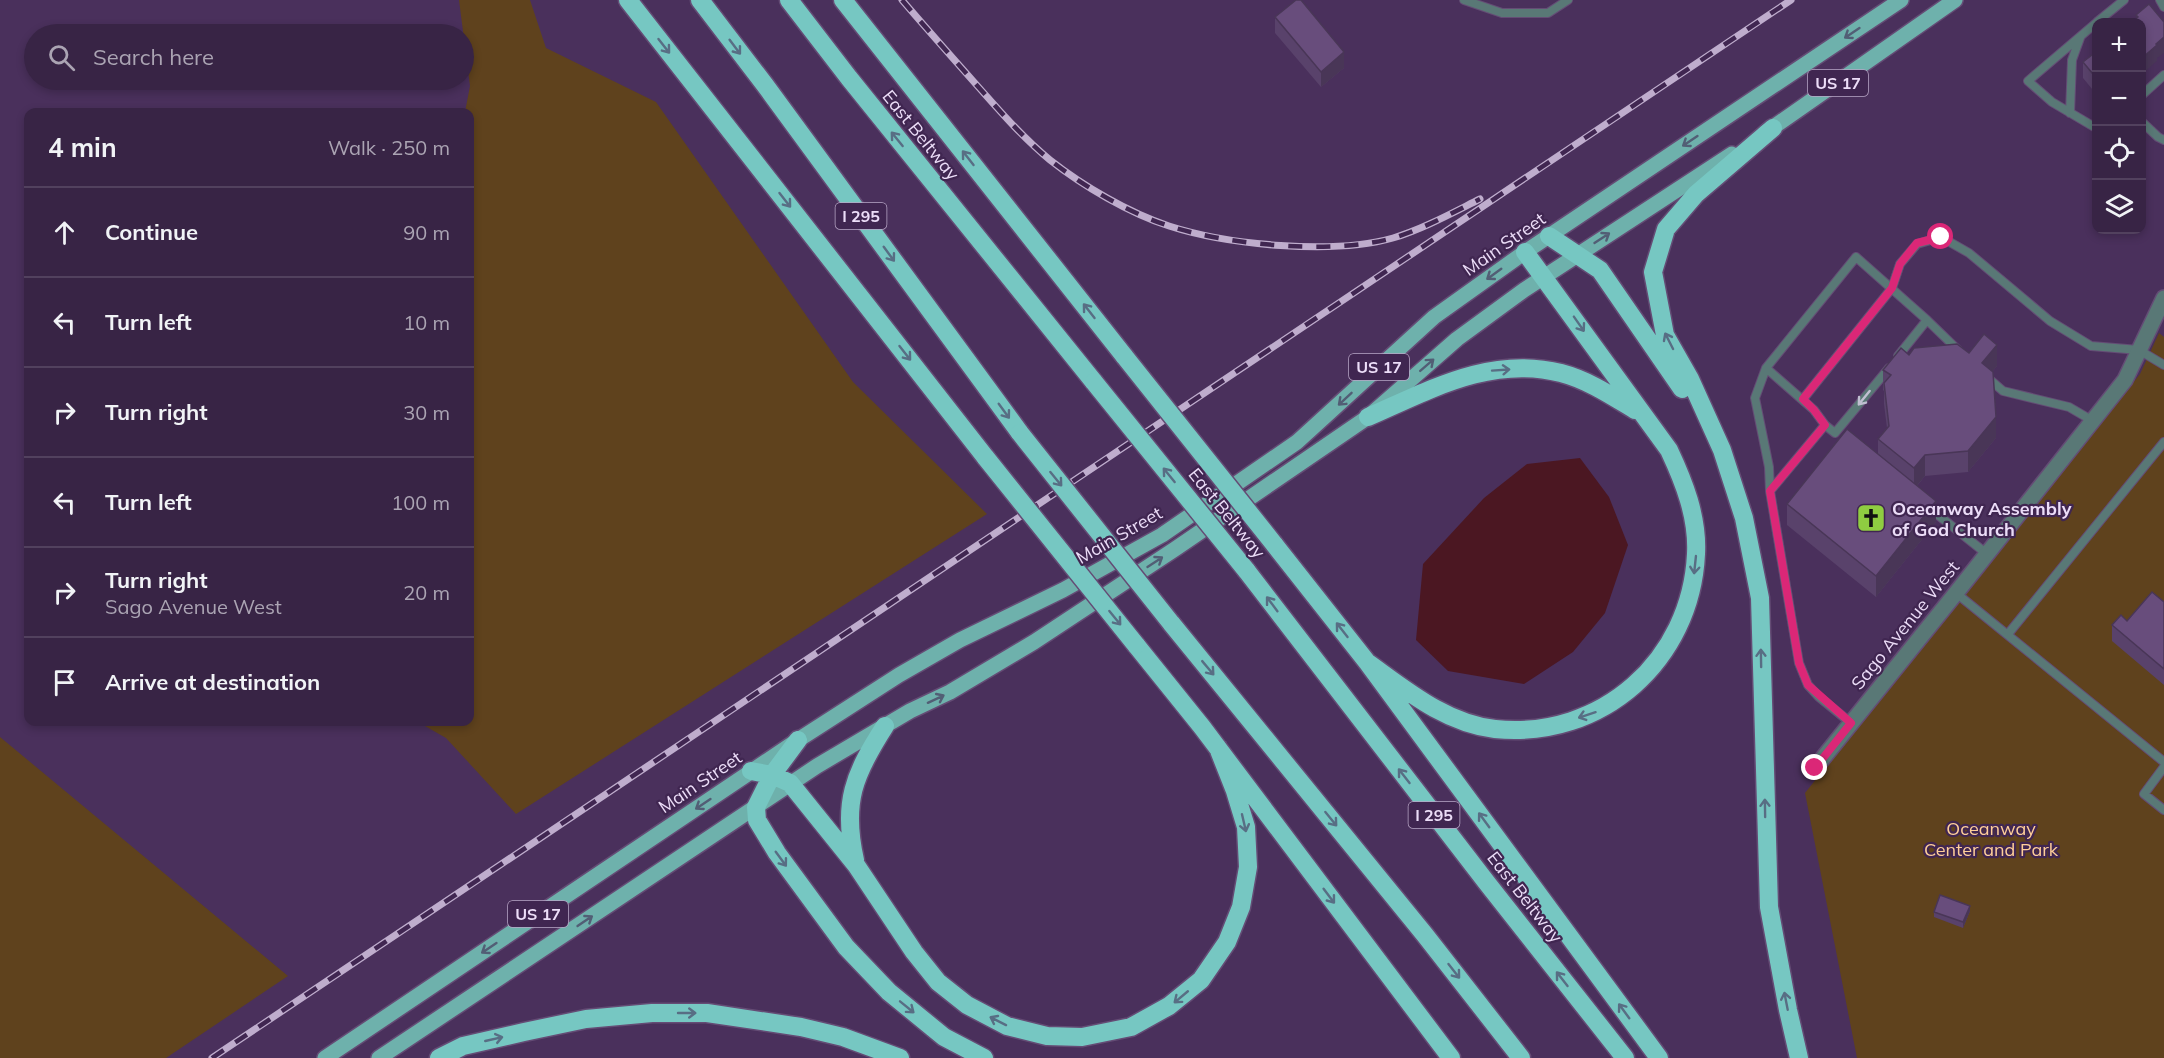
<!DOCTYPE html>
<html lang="en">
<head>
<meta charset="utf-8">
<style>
  :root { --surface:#382445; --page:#433050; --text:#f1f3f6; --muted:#aba4b3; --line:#52415e }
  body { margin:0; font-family:Mulish,sans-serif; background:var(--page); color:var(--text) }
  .controls { position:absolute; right:18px; top:18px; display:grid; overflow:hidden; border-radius:12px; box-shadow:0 3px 9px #0003 }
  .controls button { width:54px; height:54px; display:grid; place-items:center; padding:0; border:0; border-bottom:2px solid var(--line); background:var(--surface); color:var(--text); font:30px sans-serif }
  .stop { position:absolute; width:18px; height:18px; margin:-14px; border:4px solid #db2777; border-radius:50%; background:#fff }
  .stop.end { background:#db2777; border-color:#fff; box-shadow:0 2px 6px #0008 }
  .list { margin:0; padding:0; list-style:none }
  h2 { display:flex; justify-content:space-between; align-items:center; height:78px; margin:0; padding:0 24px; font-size:26px }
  h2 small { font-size:20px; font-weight:400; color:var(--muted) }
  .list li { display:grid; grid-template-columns:39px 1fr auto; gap:18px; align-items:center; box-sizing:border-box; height:90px; padding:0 24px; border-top:2px solid var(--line) }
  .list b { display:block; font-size:22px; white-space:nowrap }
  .list p { margin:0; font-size:20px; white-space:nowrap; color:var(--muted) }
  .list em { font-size:20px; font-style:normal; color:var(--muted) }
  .icon { flex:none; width:33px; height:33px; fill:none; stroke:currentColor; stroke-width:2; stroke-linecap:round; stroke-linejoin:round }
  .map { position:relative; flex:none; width:2164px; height:1058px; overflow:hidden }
  .search { position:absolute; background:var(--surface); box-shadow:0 3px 9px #0003; left:24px; top:24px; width:450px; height:66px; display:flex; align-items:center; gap:15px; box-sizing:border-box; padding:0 21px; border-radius:33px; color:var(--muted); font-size:22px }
  .panel { position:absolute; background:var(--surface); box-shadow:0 3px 9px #0003; left:24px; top:108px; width:450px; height:618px; border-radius:12px }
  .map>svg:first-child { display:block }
</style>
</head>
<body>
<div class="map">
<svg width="2164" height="1058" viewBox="0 0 2164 1058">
  <rect width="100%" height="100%" fill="#4a305c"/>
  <path fill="#5f421d" d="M 459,0 L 530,0 L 546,48 L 656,102 L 853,382 L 987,514 L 516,814 L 446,738 L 418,722 L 470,722 L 470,112 L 465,112 L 470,86 Z
    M 2159,333 L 2164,337 L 2164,1058 L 1857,1058 L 1805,793 L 2140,374 Z
    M 0,737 L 288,976 L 166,1058 L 0,1058 Z"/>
  <path fill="#4b1722" d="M 1580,458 L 1609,497 L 1628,545 L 1605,613 L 1573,652 L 1524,684 L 1448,671 L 1416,640 L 1423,564 L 1484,498 L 1527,464 Z"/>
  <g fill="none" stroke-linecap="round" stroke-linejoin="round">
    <g stroke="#644c75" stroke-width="10">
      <path id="lane" d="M 1464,0 L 1502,13 L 1548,13 L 1568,0
        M 2160,0 L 2164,7
        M 2097,22 L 2124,0
        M 2096,23 L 2028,81 L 2052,102 L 2096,128
        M 2142,95 L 2164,75
        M 2070,113 L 2072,60 L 2080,38
        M 2142,122 L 2158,137 L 2164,140
        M 1898,356 L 1927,320
        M 1766,368 L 1814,410 L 1825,425
        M 1988,378 L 2003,391 L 2069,407 L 2093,421
        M 1803,399 L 1892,288 L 1900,264 L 1917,244 L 1941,237 L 1969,253 L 2050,321 L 2091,346 L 2139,350 L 2164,365
        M 1770,491 L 1769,467 L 1755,398 L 1766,368 L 1856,257 L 1927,320 L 1958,350
        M 1928,507 L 1987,554
        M 1956,593 L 2164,762
        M 2008,634 L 2164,442
        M 1851,723 L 1819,697 L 1808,685 L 1799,663 L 1770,491 L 1825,425 L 1835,433 L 1889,368
        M 2164,767 L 2144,794 L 2164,810"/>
    </g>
    <g stroke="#644c75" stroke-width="18">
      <path id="street" d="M 1815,768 L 1956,593 L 2125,380 L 2164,298"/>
    </g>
    <g stroke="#644c75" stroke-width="18">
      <path id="primary" d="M 1765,133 L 1955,0
        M 325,1058 L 798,740 L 899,675 L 960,640 L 1063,590 L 1162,535 L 1297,442 L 1434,317 L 1525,252 L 1901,0
        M 379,1058 L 817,766 L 910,711 L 950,692 L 1034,642 L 1175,549 L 1368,417 L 1457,339 L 1524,290 L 1732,154"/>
    </g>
    <g stroke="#644c75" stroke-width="21">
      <path id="highway" d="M 628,0 L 986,458
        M 700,0 L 765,85 L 1020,433
        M 789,0 L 849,78 L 1094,382
        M 843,0 L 1125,357
        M 1773,128 L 1696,194 L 1666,229 L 1653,272 L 1665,335 L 1690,379 L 1722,450 L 1744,518 L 1760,598 L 1769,907 L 1788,1010 L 1799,1058
        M 1549,236 L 1600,270 L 1682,389
        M 1368,417 C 1430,390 1491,355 1561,373 C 1588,380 1612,396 1635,410
        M 1274,544 L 1367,662 L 1659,1058
        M 1246,570 L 1487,883 L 1625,1058
        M 1171,623 L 1425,935 L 1521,1058
        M 1136,645 L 1202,727 L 1451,1058
        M 1367,662 C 1406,690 1445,723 1495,729 C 1602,740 1691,660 1696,554 C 1698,517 1684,482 1669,450 L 1525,252
        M 798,740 L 772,775 L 756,807 L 757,820 L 777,853 L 846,947 L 889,992 L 944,1037 L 984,1058
        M 751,771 L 772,775 L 790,783 L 856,865 L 914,952 L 938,982 L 967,1005 L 1007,1026 L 1047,1036 L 1082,1037 L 1131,1027 L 1169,1006 L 1201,980 L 1227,942 L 1241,907 L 1248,867 L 1246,827 L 1235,791 L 1218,748
        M 855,860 C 842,803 854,774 885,726
        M 439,1058 L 463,1046 L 524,1032 L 586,1019 L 652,1013 L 707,1013 L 801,1027 L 843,1037 L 900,1058"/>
    </g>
    <use href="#lane" stroke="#597876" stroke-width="8"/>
    <use href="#street" stroke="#597876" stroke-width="15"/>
    <use href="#primary" stroke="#6eb1ac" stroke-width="15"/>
    <use href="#highway" stroke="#76c7c2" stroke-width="18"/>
    <g stroke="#bfadcd" stroke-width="7">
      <path id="rail" d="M 902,0 C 926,28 950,55 974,82 C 998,109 1022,137 1050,160 C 1083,186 1129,213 1169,226 C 1228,245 1333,255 1393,238 C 1423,229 1452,213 1480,199
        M 212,1058 L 1791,0"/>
    </g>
    <use href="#rail" stroke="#402651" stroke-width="4.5" stroke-dasharray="14" stroke-linecap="butt"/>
    <g stroke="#644c75" stroke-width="21" stroke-linecap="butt">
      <path id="highway-bridge" d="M 1125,357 L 1274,544
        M 1094,382 L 1246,570
        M 1020,433 L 1171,623
        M 986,458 L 1136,645"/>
    </g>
    <use href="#highway-bridge" stroke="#76c7c2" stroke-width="18"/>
  </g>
  <path fill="#59426b" d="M 1275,17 L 1344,68 L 1321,87 L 1275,33 Z
    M 2097,51 L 2097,95 L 2083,78 L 2083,62 Z
    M 1969,353 L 1997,366 L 1992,372 L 1996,438 L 1968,472 L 1925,476 L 1917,486 L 1936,522 L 1876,597 L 1787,525 L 1787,504 L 1878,455 L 1878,439 L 1887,428 L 1884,404 L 1884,391 L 1883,390 L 1883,370 L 1909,355 Z
    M 2164,602 L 2164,685 L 2112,641 L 2112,625 L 2127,621 Z
    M 1970,911 L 1963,928 L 1934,917 L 1934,912 Z"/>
  <path fill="#493657" d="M 2164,37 L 2164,53 L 2157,58 L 2157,61 L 2142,74 L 2142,58 Z
    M 1344,52 L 1344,68 L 1321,87 L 1321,72 Z
    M 1997,345 L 1997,366 L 1982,384 L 1982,363 Z
    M 1996,417 L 1996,438 L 1968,472 L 1968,451 Z
    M 1925,455 L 1925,476 L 1914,489 L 1914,468 Z
    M 1936,501 L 1936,522 L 1876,597 L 1876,576 Z
    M 1970,906 L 1970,911 L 1963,928 L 1963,922 Z"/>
  <path fill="#684d7c" stroke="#493657" stroke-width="1.5" d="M 1296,0 L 1301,0 L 1344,52 L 1321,72 L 1275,17 Z
    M 2149,4 L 2164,22 L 2164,37 L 2156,44 L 2157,45 L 2142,58 L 2142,22 L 2131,22 L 2138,17 L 2136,15 Z
    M 2097,51 L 2097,79 L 2083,62 Z
    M 1984,334 L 1997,345 L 1982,363 L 1993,372 L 1996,417 L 1968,451 L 1925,455 L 1914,468 L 1878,439 L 1889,426 L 1884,383 L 1891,375 L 1883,370 L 1901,348 L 1909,355 L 1914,348 L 1957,344 L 1969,353 Z
    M 1847,429 L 1936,501 L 1876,576 L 1787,504 Z
    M 2152,592 L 2164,602 L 2164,669 L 2112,625 L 2121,615 L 2127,621 Z
    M 1940,895 L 1970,906 L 1963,922 L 1934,912 Z"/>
  <defs><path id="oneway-shaft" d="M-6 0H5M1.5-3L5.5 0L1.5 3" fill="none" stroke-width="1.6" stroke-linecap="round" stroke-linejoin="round" transform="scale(1.5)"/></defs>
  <g stroke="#525e75">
    <use href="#oneway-shaft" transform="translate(1852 33) rotate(146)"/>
    <use href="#oneway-shaft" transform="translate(1690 141) rotate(146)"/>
    <use href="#oneway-shaft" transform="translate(1602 238) rotate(-33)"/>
    <use href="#oneway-shaft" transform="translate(1494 274) rotate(144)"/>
    <use href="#oneway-shaft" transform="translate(1427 365) rotate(-41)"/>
    <use href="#oneway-shaft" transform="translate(1345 399) rotate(137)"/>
    <use href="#oneway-shaft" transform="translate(1155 562) rotate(-33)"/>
    <use href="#oneway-shaft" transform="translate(936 699) rotate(-25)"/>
    <use href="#oneway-shaft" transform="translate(703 804) rotate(146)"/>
    <use href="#oneway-shaft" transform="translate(585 921) rotate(-34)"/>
    <use href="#oneway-shaft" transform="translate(489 948) rotate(146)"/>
  </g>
  <g stroke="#586e84">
    <use href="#oneway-shaft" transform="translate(664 46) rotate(52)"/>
    <use href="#oneway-shaft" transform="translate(735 47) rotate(53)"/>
    <use href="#oneway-shaft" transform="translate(897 139) rotate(-129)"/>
    <use href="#oneway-shaft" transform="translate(968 158) rotate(-128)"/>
    <use href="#oneway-shaft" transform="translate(785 200) rotate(52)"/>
    <use href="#oneway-shaft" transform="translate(889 254) rotate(54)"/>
    <use href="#oneway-shaft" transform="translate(1089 311) rotate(-128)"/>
    <use href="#oneway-shaft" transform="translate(1579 324) rotate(55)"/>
    <use href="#oneway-shaft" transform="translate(1669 341) rotate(-117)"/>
    <use href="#oneway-shaft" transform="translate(905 353) rotate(52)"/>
    <use href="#oneway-shaft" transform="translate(1501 370) rotate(-4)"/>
    <use href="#oneway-shaft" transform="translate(1004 411) rotate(54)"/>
    <use href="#oneway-shaft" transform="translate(1169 475) rotate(-129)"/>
    <use href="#oneway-shaft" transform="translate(1056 479) rotate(51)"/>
    <use href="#oneway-shaft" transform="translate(1695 565) rotate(96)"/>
    <use href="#oneway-shaft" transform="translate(1272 604) rotate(-127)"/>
    <use href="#oneway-shaft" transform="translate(1115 618) rotate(51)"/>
    <use href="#oneway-shaft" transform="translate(1342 630) rotate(-128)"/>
    <use href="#oneway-shaft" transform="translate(1761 658) rotate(-91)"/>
    <use href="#oneway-shaft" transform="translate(1208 668) rotate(50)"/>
    <use href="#oneway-shaft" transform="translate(1587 715) rotate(162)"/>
    <use href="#oneway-shaft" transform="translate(1404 776) rotate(-128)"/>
    <use href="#oneway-shaft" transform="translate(1765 808) rotate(-91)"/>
    <use href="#oneway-shaft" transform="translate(1331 819) rotate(51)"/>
    <use href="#oneway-shaft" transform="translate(1484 820) rotate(-126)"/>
    <use href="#oneway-shaft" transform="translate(1244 823) rotate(77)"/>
    <use href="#oneway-shaft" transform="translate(781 859) rotate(54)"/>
    <use href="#oneway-shaft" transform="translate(1329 896) rotate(53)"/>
    <use href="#oneway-shaft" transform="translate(1454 971) rotate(52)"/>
    <use href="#oneway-shaft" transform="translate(1562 979) rotate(-128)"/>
    <use href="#oneway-shaft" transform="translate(1181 997) rotate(140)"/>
    <use href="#oneway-shaft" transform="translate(1786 1001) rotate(-101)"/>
    <use href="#oneway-shaft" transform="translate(907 1007) rotate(39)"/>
    <use href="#oneway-shaft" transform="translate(1624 1011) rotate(-126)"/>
    <use href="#oneway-shaft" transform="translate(687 1013)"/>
    <use href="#oneway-shaft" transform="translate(998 1021) rotate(-153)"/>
    <use href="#oneway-shaft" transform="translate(494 1039) rotate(-13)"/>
  </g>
  <use stroke="#c0bfd1" href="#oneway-shaft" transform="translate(1864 398) rotate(129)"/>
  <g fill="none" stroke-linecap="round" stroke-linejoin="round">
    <path stroke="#db2777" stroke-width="8" d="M 1815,768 L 1851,723 L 1808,685 L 1799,663 L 1770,491 L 1825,425 L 1814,410 L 1803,399 L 1892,288 L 1900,264 L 1917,243 L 1941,237"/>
  </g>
  <defs>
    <g id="church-square" transform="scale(1.5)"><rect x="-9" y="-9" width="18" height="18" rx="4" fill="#8fcd41" stroke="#402651"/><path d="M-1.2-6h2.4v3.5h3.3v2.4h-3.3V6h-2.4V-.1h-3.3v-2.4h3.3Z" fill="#111"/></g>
  </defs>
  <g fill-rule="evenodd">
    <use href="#church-square" x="1871" y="518"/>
  </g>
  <g text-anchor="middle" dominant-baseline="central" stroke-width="4.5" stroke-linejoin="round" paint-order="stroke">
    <g fill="#402651" stroke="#b8a6c6" stroke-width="1.5">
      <rect x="1808" y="70" width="60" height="26" rx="4.5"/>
      <rect x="835.5" y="203" width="51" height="26" rx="4.5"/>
      <rect x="1349" y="354" width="60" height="26" rx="4.5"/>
      <rect x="1408.5" y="802" width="51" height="26" rx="4.5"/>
      <rect x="508" y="901" width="60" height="26" rx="4.5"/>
    </g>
    <g font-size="16" font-weight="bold" fill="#ecddf8">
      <text x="1838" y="83">US 17</text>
      <text x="861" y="216">I 295</text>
      <text x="1379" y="367">US 17</text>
      <text x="1434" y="815">I 295</text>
      <text x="538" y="914">US 17</text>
    </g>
    <g font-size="18" fill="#ecddf8" stroke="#402651">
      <text transform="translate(921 135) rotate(51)">East Beltway</text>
      <text transform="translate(1504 244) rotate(-35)">Main Street</text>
      <text transform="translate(1227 513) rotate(51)">East Beltway</text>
      <text transform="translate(1119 535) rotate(-30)">Main Street</text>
      <text transform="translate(1905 625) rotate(-51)">Sago Avenue West</text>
      <text transform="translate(700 782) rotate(-34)">Main Street</text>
      <text transform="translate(1525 897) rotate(52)">East Beltway</text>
    </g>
    <g font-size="18" font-weight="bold" fill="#ecddf8" stroke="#402651" text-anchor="start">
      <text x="1892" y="508">Oceanway Assembly<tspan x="1892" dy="21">of God Church</tspan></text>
    </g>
    <g font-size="18" fill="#ffcf99" stroke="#402651">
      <text x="1991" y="828">Oceanway<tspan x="1991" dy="21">Center and Park</tspan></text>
    </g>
  </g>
</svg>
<div class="controls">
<button>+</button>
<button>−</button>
<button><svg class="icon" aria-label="locate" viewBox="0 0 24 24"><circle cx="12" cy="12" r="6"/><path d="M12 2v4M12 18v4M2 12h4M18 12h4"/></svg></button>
<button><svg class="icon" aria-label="layers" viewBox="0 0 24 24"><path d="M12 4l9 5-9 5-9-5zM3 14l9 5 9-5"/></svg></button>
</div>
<div class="stop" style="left:1941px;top:237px"></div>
<div class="stop end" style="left:1815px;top:768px"></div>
<div class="search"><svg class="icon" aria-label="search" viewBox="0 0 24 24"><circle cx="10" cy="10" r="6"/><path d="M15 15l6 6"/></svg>Search here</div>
<section class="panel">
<h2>4 min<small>Walk · 250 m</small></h2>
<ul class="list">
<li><svg class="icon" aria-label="ahead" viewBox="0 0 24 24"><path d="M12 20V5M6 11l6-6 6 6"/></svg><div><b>Continue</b></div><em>90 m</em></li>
<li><svg class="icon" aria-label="left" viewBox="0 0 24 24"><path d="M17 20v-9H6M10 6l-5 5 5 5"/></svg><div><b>Turn left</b></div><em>10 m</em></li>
<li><svg class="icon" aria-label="right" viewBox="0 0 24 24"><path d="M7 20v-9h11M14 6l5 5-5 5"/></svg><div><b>Turn right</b></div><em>30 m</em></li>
<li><svg class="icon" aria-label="left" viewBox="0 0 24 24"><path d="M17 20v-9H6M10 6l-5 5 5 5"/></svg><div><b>Turn left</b></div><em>100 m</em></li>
<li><svg class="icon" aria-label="right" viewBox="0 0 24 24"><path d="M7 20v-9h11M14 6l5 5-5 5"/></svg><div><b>Turn right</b><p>Sago Avenue West</p></div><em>20 m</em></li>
<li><svg class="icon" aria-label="arrive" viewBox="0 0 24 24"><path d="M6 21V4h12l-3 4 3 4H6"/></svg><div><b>Arrive at destination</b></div></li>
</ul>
</section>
</div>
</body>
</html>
